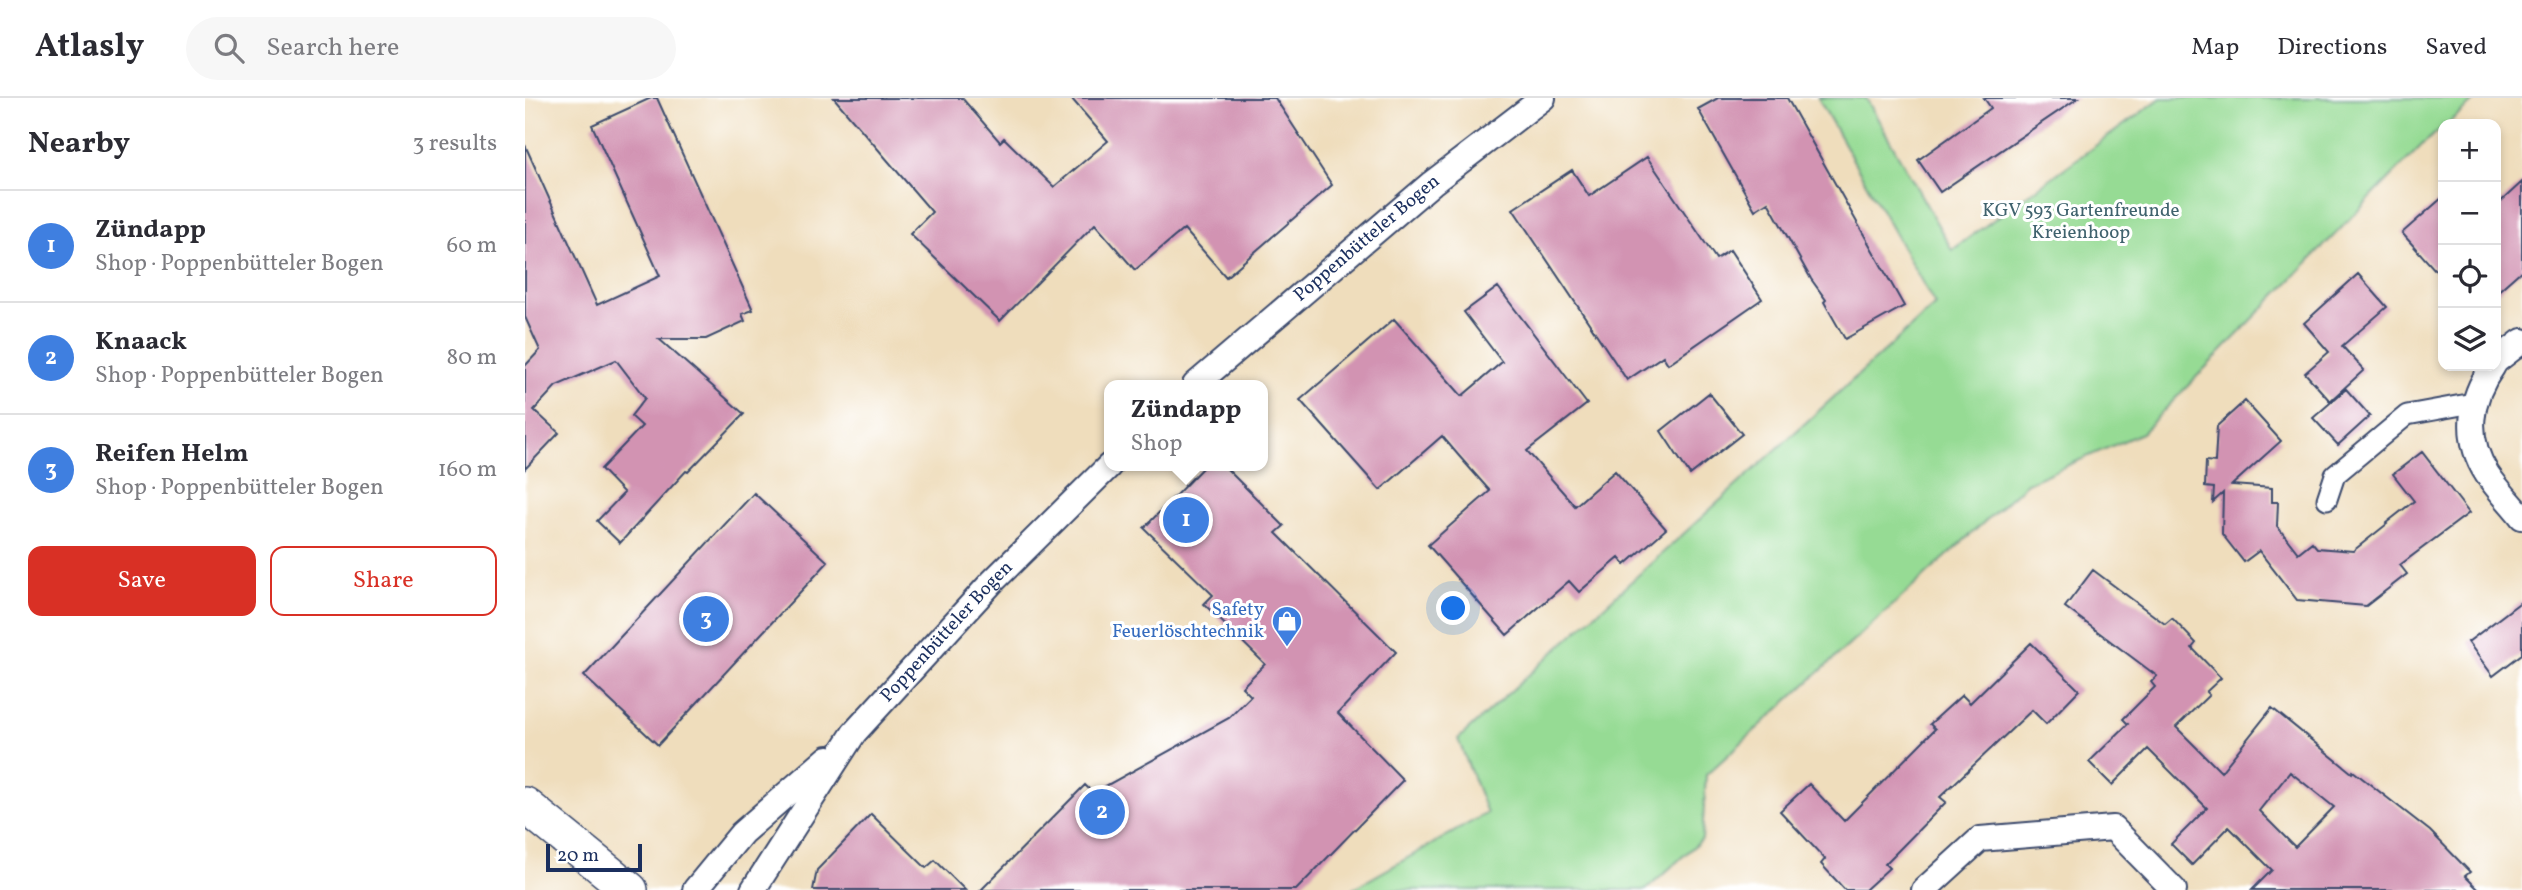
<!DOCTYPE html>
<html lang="en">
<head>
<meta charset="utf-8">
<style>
  :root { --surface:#fff; --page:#f7f7f7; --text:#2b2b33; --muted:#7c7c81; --line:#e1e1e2; --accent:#d93025 }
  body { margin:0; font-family:Vollkorn,serif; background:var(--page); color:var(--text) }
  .controls { position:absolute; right:21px; top:21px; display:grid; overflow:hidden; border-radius:14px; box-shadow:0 4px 10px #0003 }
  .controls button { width:63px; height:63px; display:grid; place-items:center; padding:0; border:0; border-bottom:2px solid var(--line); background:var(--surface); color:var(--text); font:35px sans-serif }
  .scale { position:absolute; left:21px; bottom:18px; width:96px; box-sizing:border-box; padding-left:7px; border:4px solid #1b2f5e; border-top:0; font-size:19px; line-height:24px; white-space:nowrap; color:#1b2f5e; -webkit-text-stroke:5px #fff; paint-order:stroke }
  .you { position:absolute; left:929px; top:511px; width:24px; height:24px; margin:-18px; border:5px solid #fff; border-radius:50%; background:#1a73e8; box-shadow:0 0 0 10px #1a73e833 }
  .badge { display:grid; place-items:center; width:46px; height:46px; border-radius:50%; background:var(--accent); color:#fff; font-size:23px; font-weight:700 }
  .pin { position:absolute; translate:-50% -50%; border:4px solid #fff; box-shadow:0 2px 7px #0006 }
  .popup { position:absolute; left:579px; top:282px; width:164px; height:91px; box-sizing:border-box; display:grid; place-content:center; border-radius:14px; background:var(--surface); filter:drop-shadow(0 2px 5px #0005); font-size:23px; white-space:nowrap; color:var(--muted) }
  .popup b { font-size:26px; color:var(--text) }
  .popup::after { content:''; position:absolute; left:50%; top:100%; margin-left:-14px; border:14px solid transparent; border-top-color:var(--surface) }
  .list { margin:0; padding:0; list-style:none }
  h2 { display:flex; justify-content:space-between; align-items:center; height:91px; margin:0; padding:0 28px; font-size:30px }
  h2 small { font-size:23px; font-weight:400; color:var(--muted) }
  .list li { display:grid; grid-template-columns:46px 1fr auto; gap:21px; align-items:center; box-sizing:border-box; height:112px; padding:0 28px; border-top:2px solid var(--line) }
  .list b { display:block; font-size:26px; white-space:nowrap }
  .list p { margin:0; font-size:23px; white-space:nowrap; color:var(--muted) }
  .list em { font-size:23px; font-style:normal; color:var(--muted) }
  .actions { display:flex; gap:14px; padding:21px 28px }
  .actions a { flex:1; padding:16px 0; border:2px solid var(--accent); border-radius:14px; text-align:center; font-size:24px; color:var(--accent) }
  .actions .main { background:var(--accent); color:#fff }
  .icon { flex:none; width:38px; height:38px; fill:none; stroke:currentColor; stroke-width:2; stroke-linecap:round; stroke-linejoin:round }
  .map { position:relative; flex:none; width:1997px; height:792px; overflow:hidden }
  header { display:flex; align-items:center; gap:42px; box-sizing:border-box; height:98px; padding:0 35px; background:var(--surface); border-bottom:2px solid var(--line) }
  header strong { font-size:33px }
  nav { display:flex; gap:38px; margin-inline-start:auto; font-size:24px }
  .search { width:490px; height:63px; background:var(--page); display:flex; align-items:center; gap:18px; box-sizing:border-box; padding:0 24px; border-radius:38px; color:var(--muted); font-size:26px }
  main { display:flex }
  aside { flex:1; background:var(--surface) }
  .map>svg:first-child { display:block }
</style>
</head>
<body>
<header>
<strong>Atlasly</strong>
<div class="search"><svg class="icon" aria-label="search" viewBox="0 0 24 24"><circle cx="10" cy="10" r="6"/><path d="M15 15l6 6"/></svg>Search here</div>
<nav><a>Map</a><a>Directions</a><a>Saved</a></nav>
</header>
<main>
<aside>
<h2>Nearby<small>3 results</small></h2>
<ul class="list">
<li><span class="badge" style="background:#3f7fe0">1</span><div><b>Zündapp</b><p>Shop · Poppenbütteler Bogen</p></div><em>60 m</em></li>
<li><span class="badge" style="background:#3f7fe0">2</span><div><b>Knaack</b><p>Shop · Poppenbütteler Bogen</p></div><em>80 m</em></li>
<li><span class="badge" style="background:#3f7fe0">3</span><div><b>Reifen Helm</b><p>Shop · Poppenbütteler Bogen</p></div><em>160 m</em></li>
</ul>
<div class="actions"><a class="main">Save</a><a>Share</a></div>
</aside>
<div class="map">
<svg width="1997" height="792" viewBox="0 0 1997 792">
  <rect width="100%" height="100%" fill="#fff"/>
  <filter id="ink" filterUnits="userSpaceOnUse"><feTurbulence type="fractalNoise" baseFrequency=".0143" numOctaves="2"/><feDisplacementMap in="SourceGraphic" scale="14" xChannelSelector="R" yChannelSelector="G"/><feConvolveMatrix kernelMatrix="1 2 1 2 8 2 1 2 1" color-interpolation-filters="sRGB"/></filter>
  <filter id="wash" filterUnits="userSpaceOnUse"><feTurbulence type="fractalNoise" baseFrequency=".00686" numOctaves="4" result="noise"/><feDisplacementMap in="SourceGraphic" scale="28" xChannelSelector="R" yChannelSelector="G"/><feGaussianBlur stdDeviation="1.57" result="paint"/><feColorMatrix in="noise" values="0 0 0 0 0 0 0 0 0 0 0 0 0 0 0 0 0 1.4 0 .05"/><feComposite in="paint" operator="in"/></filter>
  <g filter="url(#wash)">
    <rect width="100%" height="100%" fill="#efddbc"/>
    <path fill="#96db94" stroke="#588579" stroke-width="2" d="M 1293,0 L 1341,0 L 1427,152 L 1636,0 L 1953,0 L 1922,26 L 1918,26 L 1918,29 L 1897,47 L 1617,335 L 1502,385 L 1181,677 L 1177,741 L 1121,792 L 826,792 L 962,715 L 933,641 L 1410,207 Z"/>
    <g id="blocks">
      <path fill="#d293b2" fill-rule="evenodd" d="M 126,0 L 132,0 L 228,212 L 217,216 L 220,223 L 181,241 L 134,241 L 219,316 L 163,374 L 161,373 L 95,445 L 72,423 L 99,395 L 76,371 L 117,328 L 106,318 L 120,300 L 91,262 L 31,288 L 9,312 L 34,335 L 0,371 L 0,268 L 15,252 L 0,219 L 0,47 L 72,207 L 135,178 L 67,27 Z
        M 309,0 L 437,0 L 475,44 L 479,40 L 529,89 L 583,43 L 546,0 L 750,0 L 807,87 L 701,179 L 659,131 L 610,172 L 570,126 L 475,223 L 385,136 L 407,114 Z
        M 1193,0 L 1262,0 L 1379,208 L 1320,241 L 1299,204 L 1301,202 L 1286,181 L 1243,104 L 1230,112 L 1173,11 Z
        M 1459,0 L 1553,0 L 1415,94 L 1393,62 L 1466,10 Z
        M 1122,59 L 1191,161 L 1205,152 L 1237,201 L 1143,266 L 1138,258 L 1102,282 L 988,111 L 1047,72 L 1064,98 Z
        M 1997,84 L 1997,172 L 1971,195 L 1971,108 Z
        M 1918,99 L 1918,181 L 1877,135 Z
        M 1833,176 L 1862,209 L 1817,248 L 1839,272 L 1805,303 L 1780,275 L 1804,254 L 1779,225 Z
        M 973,189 L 1062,306 L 1002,353 L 1050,408 L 1090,373 L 1141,431 L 1100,467 L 1094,460 L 1054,494 L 1044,483 L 982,537 L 903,447 L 965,393 L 934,358 L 917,338 L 855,392 L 775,302 L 869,221 L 937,298 L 977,264 L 939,214 Z
        M 1821,291 L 1845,318 L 1813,347 L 1788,320 Z
        M 1184,295 L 1217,336 L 1165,377 L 1136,333 Z
        M 1720,303 L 1756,343 L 1707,387 L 1747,390 L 1747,404 L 1753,404 L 1752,428 L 1773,455 L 1787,444 L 1792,450 L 1828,453 L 1862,426 L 1861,425 L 1889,403 L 1868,376 L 1897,354 L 1944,415 L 1875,467 L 1882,476 L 1841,508 L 1772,502 L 1734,453 L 1719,464 L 1697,436 L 1698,395 L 1688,404 L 1689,390 L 1680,389 L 1681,363 L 1690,364 L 1692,328 Z
        M 679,368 L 699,368 L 759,428 L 751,435 L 871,554 L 813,615 L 878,682 L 771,792 L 456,792 L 560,687 L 568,695 L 704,620 L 726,598 L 717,589 L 740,566 L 679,506 L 688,497 L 619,430 Z
        M 229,395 L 303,464 L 133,647 L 59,578 Z
        M 1568,472 L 1640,526 L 1647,520 L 1671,545 L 1667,550 L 1696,580 L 1681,594 L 1684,597 L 1651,629 L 1696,674 L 1747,610 L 1827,675 L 1828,673 L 1905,733 L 1945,774 L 1940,778 L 1954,792 L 1727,792 L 1747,772 L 1704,729 L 1667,767 L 1646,746 L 1682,710 L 1623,651 L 1587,687 L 1564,664 L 1603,626 L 1598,621 L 1630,589 L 1626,584 L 1632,578 L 1540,509 ZM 1765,674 L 1809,709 L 1770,749 L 1734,713 Z
        M 1997,503 L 1997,556 L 1968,578 L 1943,544 Z
        M 1506,545 L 1554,592 L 1521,626 L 1507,612 L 1415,699 L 1421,704 L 1360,766 L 1364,770 L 1340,792 L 1320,792 L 1296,766 L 1300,761 L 1255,713 L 1284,686 L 1319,723 L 1410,631 L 1405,626 L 1437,597 L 1445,605 Z
        M 346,716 L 401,770 L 410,762 L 440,792 L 288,792 L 292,772 Z"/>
    </g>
  </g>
  <g filter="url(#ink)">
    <use href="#blocks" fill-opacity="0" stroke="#3b496c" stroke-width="2"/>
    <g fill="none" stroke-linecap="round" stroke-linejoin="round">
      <g stroke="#3b496c" stroke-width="23">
        <path id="pedestrian" d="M 1802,401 L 1810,377 L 1882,317 L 1948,305"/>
      </g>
      <g stroke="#3b496c" stroke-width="28">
        <g id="minor">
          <path d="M 1971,263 L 1997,243"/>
          <path d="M 1968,268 C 1944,301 1939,340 1962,376 C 1972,391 1986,405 1997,419"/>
          <path id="s1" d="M 670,287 L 907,85 L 1018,0"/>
          <path d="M 170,792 L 217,735 L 303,660"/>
          <path id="s2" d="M 228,792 L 329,635 L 467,484 L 584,368"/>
          <path d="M 1399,792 L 1455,741 L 1588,730 L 1649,792"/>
        </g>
      </g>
      <g stroke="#3b496c" stroke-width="38">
        <path id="secondary" d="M 0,707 L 105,792"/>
      </g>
      <use href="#pedestrian" stroke="#fff" stroke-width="19"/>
      <use href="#minor" stroke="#fff" stroke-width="24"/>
      <use href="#secondary" stroke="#fff" stroke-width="35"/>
    </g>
  </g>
  <defs>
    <g id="shop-pin" transform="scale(1.575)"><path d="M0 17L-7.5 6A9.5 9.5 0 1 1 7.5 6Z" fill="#3f7fe0" stroke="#fff"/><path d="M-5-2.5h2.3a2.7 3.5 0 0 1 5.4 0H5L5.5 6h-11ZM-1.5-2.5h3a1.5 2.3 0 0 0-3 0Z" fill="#fff"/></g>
  </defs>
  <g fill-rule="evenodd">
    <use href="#shop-pin" x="762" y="523"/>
  </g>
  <g text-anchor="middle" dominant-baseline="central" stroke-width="6" stroke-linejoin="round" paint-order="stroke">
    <g font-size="19" fill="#40636e" stroke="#fff">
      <text x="1556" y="113">KGV 593 Gartenfreunde<tspan x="1556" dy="22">Kreienhoop</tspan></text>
    </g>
    <g font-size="19" fill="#1b2f5e" stroke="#fff">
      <text stroke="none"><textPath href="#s1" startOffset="226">Poppenbütteler Bogen</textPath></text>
      <text stroke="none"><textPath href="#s2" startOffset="324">Poppenbütteler Bogen</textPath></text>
    </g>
    <g font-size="19" fill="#366cbe" stroke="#fff" text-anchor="end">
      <text x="739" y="512">Safety<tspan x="739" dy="22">Feuerlöschtechnik</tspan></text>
    </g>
  </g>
</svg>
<div class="controls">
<button>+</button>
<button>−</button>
<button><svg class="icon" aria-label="locate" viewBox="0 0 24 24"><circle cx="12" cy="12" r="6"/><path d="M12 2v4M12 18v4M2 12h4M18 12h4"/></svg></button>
<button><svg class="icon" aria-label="layers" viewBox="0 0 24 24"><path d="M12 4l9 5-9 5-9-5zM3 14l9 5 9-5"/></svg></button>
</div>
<div class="scale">20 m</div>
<div class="you"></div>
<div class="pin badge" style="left:661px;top:422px;background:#3f7fe0">1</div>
<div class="popup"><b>Zündapp</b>Shop</div>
<div class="pin badge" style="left:577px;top:714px;background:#3f7fe0">2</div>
<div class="pin badge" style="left:181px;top:521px;background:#3f7fe0">3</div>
</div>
</main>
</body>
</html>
